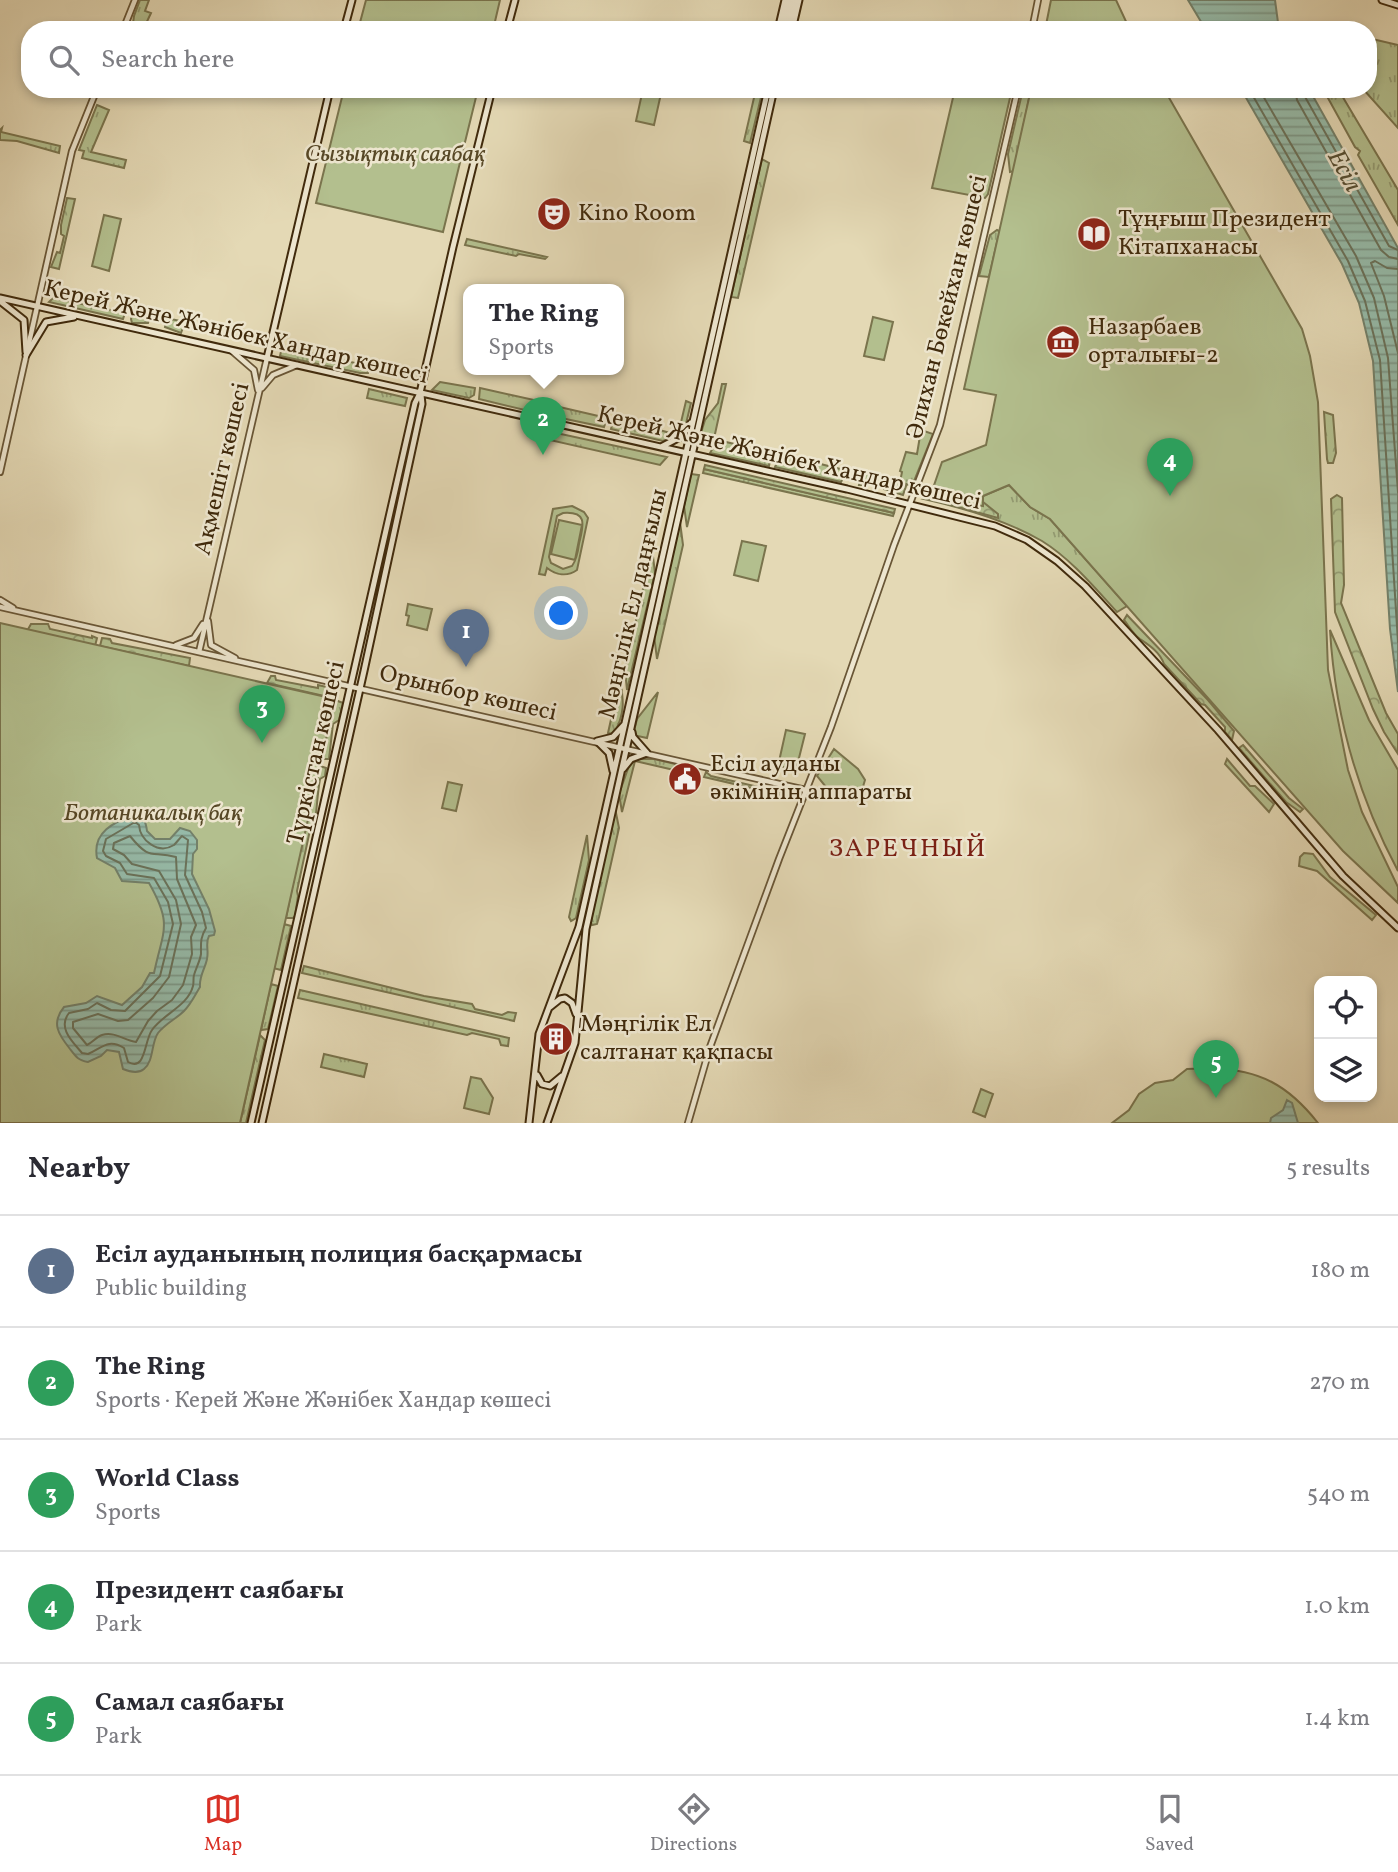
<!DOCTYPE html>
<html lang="en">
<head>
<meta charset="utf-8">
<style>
  :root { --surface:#fff; --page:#f2f2f3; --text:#2b2b33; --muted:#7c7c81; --line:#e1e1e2; --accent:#d93025 }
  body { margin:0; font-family:Vollkorn,serif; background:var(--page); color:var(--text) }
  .controls { position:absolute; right:21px; bottom:21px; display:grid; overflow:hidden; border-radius:14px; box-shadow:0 4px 10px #0003 }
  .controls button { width:63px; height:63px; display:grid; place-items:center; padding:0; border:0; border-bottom:2px solid var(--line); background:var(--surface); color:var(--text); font:35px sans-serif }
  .you { position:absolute; left:562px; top:614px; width:24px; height:24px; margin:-18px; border:5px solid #fff; border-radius:50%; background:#1a73e8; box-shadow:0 0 0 10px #1a73e833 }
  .badge { display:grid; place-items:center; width:46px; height:46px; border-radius:50%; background:var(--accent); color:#fff; font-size:23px; font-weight:700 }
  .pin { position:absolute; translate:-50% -58px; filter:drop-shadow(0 2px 4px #0008) }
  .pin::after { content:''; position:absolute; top:37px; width:24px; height:21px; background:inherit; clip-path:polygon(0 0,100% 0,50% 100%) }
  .popup { position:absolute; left:463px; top:284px; width:161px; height:91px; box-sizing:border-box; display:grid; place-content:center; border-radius:14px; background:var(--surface); filter:drop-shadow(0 2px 5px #0005); font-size:23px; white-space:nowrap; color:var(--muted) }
  .popup b { font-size:26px; color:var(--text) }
  .popup::after { content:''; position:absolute; left:50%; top:100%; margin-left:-14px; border:14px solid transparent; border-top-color:var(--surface) }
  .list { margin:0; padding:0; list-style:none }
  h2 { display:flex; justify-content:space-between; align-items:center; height:91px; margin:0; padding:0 28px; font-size:30px }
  h2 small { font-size:23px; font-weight:400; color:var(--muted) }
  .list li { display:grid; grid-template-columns:46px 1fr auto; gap:21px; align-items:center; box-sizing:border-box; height:112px; padding:0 28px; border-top:2px solid var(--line) }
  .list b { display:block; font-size:26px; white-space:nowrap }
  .list p { margin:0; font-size:23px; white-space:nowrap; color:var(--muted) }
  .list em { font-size:23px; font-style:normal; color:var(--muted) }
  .icon { flex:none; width:38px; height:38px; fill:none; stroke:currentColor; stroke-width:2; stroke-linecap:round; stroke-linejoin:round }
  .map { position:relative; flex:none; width:1398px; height:1123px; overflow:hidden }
  .search { position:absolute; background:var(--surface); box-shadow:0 4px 10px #0003; left:21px; right:21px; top:21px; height:77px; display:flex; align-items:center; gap:18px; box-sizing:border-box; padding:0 24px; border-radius:28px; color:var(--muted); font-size:26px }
  .sheet { height:651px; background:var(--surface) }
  nav { display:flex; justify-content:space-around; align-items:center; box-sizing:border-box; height:98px; border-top:2px solid var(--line); background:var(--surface); font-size:19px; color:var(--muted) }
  nav a { display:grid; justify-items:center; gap:4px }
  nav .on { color:var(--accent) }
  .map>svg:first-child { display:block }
</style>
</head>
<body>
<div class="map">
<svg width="1398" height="1123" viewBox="0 0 1398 1123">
  <defs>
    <pattern id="grass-tufts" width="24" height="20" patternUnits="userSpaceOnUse" patternTransform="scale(1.75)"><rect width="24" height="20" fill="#b3bf8e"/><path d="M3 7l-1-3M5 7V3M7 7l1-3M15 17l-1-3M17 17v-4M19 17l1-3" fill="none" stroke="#939b72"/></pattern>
    <pattern id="forest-crowns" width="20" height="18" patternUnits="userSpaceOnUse" patternTransform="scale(1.75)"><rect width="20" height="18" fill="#b3bf8e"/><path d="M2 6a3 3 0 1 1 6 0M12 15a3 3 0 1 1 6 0" fill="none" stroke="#939b72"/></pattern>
    <pattern id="water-rules" width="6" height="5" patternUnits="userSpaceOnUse" patternTransform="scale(1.75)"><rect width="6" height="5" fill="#96bba9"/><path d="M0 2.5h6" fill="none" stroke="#7c9888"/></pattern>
  </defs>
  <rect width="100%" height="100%" fill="#e4d9b5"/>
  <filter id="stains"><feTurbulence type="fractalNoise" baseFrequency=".00286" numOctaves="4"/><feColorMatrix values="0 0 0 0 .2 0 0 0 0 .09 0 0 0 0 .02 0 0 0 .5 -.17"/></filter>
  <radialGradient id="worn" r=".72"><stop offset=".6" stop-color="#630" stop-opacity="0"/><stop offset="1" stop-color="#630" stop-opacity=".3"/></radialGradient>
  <path fill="url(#grass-tufts)" stroke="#7a744d" stroke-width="2" d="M 140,0 L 149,0 L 145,11 L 151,13 L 143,30 L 132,30 L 134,16 Z
    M 1368,38 L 1398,45 L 1398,128 L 1363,89 L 1368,89 Z
    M 756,89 L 763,89 L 750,143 L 744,141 Z
    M 1023,89 L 1031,89 L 1014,171 L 1010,172 L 1008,154 Z
    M 1323,89 L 1338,89 L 1398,190 L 1398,225 L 1358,155 L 1360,151 L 1355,147 Z
    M 97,105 L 109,110 L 91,152 L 126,160 L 124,168 L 82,158 L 84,151 L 79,150 Z
    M 2,128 L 1,132 L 60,146 L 59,153 L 17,141 L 0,140 L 0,130 Z
    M 762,159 L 769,163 L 738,298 L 731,297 Z
    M 997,230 L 1005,234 L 998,238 L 989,277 L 979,276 L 990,235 Z
    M 467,239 L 547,257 L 545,259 L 519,254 L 516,256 L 465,245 Z
    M 282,347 L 369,366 L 368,373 L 360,373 L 280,356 Z
    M 440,382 L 475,388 L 474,395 L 469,398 L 432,390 Z
    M 480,388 L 534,400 L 532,410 L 529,411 L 479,399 Z
    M 369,389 L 407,398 L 405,406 L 367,398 Z
    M 686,401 L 691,403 L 684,432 L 663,441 L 611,429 L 614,418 L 678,435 Z
    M 538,402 L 607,418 L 604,427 L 537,413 Z
    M 538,429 L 667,457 L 660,465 L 532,436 Z
    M 921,430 L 933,434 L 912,486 L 900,482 L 900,485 L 906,486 L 903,495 L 884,489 L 885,485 L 871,482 L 868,485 L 859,485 L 862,472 L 900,482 L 902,472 L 900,471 L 906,452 L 917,454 Z
    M 726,442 L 743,446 L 742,450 L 771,456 L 769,466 L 710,453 L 716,443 L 722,445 Z
    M 781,454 L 844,470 L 846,472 L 841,482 L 775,467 Z
    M 704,469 L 894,513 L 893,516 L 703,473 Z
    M 691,474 L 699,475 L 687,527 L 684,506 Z
    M 1009,485 L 1030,507 L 1050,519 L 1127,606 L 1117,612 C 1094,587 1071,559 1042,541 C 1006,520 964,508 924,499 L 930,497 L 983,505 L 983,496 Z
    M 680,522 L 683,545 L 657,659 L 654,635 Z
    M 652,548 L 655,573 L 627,690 L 625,670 Z
    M 620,679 C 624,702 625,713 614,734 L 608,733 Z
    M 658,692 L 647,738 L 633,735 L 637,719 Z
    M 335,700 L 343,703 L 339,720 L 333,724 L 329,759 L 318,759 Z
    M 637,759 L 654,759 L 688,767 L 687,773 L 635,761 L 622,812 L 619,794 L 630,763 Z
    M 1227,759 L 1250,786 L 1255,786 L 1274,804 L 1269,812 L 1225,764 Z
    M 317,765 L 326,768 L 325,776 L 320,779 C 317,796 317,811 314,828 L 310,830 L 297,891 L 298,896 L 295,916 L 293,918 L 286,918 Z
    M 706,772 L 711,776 L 784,793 L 784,789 L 799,793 L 799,799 L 704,777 Z
    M 615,808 L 619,828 L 599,917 L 597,924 L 592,925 L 590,921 Z
    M 587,835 L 589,860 L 576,918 L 571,921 L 569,917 Z
    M 1304,853 L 1313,854 L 1330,877 L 1376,915 L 1372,920 L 1317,871 L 1299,866 L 1300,857 Z
    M 284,924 L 291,926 L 281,970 L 273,968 Z
    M 304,966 L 424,996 L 472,1004 L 475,1009 L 502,1015 L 508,1012 L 516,1013 L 514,1021 L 302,973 Z
    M 271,984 L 278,986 L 268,1029 L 261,1030 Z
    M 300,990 L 509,1038 L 508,1046 L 501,1045 L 499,1039 L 472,1033 L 467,1035 L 298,998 Z
    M 260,1035 L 265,1040 L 246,1123 L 240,1123 Z
    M 324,1054 L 367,1064 L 364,1077 L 321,1067 Z"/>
  <path fill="url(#forest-crowns)" stroke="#7a744d" stroke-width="2" d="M 67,198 L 75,199 L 59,269 L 51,267 L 57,252 L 60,253 L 64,236 L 61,234 L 61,225 Z
    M 53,298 L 125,313 L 123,319 L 49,302 Z
    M 133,311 L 185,322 L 181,333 L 165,327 L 166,322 L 149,319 L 148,323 L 132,323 L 131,319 Z
    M 722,384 L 726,384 L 713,443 L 699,439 L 705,420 L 718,403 Z
    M 1324,412 L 1333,415 L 1336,453 L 1333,463 L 1328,463 L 1327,459 Z
    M 705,465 L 895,509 L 894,513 L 704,469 Z
    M 931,495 L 983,502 L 998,514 L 998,518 L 929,499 Z
    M 1337,495 L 1342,498 L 1344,585 L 1341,603 L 1386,713 L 1398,734 L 1398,754 L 1384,732 L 1373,709 L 1335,612 L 1331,499 Z
    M 1127,615 L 1208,700 L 1234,731 L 1232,740 L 1225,732 L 1225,727 L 1205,705 L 1201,704 L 1164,664 C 1160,652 1149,645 1140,639 C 1133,634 1129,626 1124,620 Z
    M 31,624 L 48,624 L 50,629 L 92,638 L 92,636 L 97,638 L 95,646 L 27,631 Z
    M 102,638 L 110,639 L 112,643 L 190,658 L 189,666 L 100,646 Z
    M 271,676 L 275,676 L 276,680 L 318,688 L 318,685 L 335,689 L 333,698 L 267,683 Z
    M 1243,745 L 1289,798 L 1303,809 L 1300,812 L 1286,802 L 1239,748 Z"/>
  <path fill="#b3bf8e" stroke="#7a744d" stroke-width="2" fill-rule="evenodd" d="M 366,0 L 500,0 L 493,30 L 358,30 Z
    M 1051,0 L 1116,0 L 1130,30 L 1045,30 Z
    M 344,89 L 478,89 L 443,232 L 316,203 Z
    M 643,89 L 662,89 L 654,125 L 636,121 Z
    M 955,89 L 1012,89 L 988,194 L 985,198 L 932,188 Z
    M 1031,89 L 1164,89 L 1302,329 L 1310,356 L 1318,402 L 1328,670 L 1348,770 L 1362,812 L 1398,887 L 1398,903 L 1343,851 L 1050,519 L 1030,507 L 1009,485 L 983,496 L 983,506 L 930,497 L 942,462 L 986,445 L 996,395 L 964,389 Z
    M 104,215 L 121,219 L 109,271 L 92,266 Z
    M 873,317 L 893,322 L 884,360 L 864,356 Z
    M 572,506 L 584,512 L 588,518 L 577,570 C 567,577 556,575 547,568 L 545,575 L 539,574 L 553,509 ZM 563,513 C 589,511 583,526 579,544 C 578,552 577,559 572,566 L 563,569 L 551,563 L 549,557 L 557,516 Z
    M 559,520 L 582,525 L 575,560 L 551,554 Z
    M 742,541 L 766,546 L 758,581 L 734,575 Z
    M 408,604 L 432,609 L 427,630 L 407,625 L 409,616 L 406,615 Z
    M 0,623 L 335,699 L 240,1123 L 0,1123 Z
    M 1330,630 L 1369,720 L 1398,770 L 1398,871 C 1358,796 1335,715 1330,630 Z
    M 786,730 L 805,734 L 796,770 L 778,766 Z
    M 834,749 L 858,769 L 865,780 L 861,793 L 826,787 L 817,776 Z
    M 448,782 L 462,785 L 456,811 L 442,808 Z
    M 1212,1068 C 1260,1070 1288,1085 1318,1123 L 1112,1123 L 1129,1110 L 1139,1094 L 1155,1083 L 1173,1080 L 1187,1069 Z
    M 471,1077 L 481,1079 L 493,1098 L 489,1114 L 464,1108 Z
    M 981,1089 L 993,1094 L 985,1117 L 973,1112 Z"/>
  <path fill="url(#water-rules)" stroke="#74816a" stroke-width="2" d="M 1188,0 L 1275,0 L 1279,30 L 1206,30 Z
    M 1241,89 L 1309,89 L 1398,248 L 1398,692 L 1390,629 L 1373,361 L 1359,303 L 1342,264 Z
    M 136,814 C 144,818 146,822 147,831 L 155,839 L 170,839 L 180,828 L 190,831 L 197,840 L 197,849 L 193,854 L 192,874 L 209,909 L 215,931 L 214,935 L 209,936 C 205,943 209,950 207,959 C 205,969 199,976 200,987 C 195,995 191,1004 184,1011 C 176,1019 166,1023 158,1033 C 151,1043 154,1061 144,1069 C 138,1074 130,1072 123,1069 L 119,1052 L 107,1050 L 101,1056 L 88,1062 C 78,1060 76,1057 70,1049 C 58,1034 51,1023 64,1007 L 86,1003 L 97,996 L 122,1005 L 142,987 L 150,973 L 154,973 C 163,930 173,925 149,883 L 122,881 L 115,868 L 97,858 C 92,832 114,822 136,814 Z
    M 1287,1100 L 1292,1103 L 1298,1123 L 1270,1123 L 1271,1118 L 1283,1110 Z"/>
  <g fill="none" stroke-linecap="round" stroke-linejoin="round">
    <path stroke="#6b725a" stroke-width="2" d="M 1249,89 L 1348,261 L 1365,301 L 1380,360 L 1398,642
      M 1259,89 L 1356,256 L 1374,298 L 1388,358 L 1398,492
      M 1295,89 L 1297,100 L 1381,250 L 1389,257 L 1398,259
      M 1303,89 L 1304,95 L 1389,246 L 1398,250
      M 1398,269 L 1387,268 L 1375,261 L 1371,263 L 1384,296 L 1398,353
      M 135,822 L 139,825 C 140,840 158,855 174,845 C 177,842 179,839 182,836 L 188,840 L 185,875 L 202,912 L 206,928 C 200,938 201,943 201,954 C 200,961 196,968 194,975 C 193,978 194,982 193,986 C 188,1006 163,1014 152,1030 C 144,1041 146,1072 128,1062 L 124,1048 C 108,1038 102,1048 88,1054 L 82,1053 C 73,1042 57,1028 69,1013 L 88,1009 L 97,1003 L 111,1010 L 125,1011 L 160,976 L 173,924 L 168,902 L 154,878 L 127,874 L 120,863 L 106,856 L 103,851 L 106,839 Z
      M 130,836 C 151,862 151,850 176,857 L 177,879 L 196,925 L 191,937 L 192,954 L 183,985 L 172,1000 L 157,1011 L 148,1021 L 136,1042 C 125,1041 115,1031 102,1035 C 96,1037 93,1042 87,1045 L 73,1028 L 73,1022 L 98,1014 L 118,1021 L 128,1020 L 153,998 L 169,977 L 181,924 L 176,900 L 159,871 L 132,864 L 124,855 L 113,849 L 114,843 Z"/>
    <g stroke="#695636" stroke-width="8">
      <path id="tertiary" d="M 123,30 L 135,0
        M 1032,30 L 1038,0
        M 232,351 L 254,370 L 258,390
        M 262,388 L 273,375 L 297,365
        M 0,472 L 72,151 L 97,89
        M 0,600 L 13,608
        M 0,607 L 806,790
        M 208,621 L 211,645 L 235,658
        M 176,645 L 194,638 L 203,624
        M 199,652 L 267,358
        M 688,1123 L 710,1047 L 779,859 L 831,727 L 894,545 L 940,425 L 1018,89"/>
    </g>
    <g stroke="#402a0c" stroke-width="9">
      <path id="secondary" d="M 1382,0 L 1398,5
        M 344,30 L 352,0
        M 507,30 L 515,0
        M 778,30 L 785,0
        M 782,30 L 789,0
        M 787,30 L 794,0
        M 792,30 L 799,0
        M 0,298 L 847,489 L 995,526 L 1027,540 L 1057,561 L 1085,586 L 1218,730 L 1343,876 L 1398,928
        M 0,301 L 24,320 L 26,352
        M 26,355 L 46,322 L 74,317
        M 267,358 L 330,89
        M 661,447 L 682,436 L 691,423
        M 623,769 L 631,759 L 647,753 L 633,737 L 632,732
        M 613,771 L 609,753 L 597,741 L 613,737 L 624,725
        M 550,1007 L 560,999 L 565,998 L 572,1003 L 576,1014
        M 537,1075 L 542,1084 L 550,1086 L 562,1076
        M 251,1123 L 415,403 L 420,393 L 453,247 L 492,89
        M 262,1123 L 364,671 L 422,404 L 421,395
        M 529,1123 L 539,1034 L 579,927 L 768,89
        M 547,1123 L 575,1043 L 586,929 L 774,89"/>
    </g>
    <use href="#tertiary" stroke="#ede6cf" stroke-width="4.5"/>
    <use href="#secondary" stroke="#ede6cf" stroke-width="5"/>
  </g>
  <defs>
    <g id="theatre-disc" transform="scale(1.75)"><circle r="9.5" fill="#8f2418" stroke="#ede6cf"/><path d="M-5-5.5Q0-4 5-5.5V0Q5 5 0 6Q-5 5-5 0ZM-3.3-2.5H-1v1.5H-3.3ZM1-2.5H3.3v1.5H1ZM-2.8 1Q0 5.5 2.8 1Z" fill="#fff"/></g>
    <g id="library-disc" transform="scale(1.75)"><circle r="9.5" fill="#8f2418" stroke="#ede6cf"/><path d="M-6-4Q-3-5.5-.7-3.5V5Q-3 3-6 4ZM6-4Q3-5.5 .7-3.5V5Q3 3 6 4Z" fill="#fff"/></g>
    <g id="museum-disc" transform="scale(1.75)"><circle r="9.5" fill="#8f2418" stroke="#ede6cf"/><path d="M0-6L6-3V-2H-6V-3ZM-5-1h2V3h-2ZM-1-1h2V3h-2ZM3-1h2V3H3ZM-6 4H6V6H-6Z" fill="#fff"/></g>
    <g id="civic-disc" transform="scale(1.75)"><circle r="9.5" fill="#8f2418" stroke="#ede6cf"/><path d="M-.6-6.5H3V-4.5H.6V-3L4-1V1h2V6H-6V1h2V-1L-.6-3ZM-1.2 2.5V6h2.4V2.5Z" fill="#fff"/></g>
    <g id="building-disc" transform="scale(1.75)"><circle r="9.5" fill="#8f2418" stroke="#ede6cf"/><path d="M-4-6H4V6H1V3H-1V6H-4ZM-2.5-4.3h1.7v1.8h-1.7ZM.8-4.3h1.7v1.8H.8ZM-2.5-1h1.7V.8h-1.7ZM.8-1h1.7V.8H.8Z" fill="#fff"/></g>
  </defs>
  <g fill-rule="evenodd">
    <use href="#theatre-disc" x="554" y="214"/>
    <use href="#library-disc" x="1094" y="234"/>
    <use href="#museum-disc" x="1063" y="342"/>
    <use href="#civic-disc" x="685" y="779"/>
    <use href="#building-disc" x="556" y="1039"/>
  </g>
  <g text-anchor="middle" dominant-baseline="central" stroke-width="5" stroke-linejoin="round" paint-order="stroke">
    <g font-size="24" font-style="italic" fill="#574826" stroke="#ede6cf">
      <text x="395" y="155">Сызықтық саябақ</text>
      <text x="153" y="814">Ботаникалық бақ</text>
    </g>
    <g font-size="24" fill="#402a0c" stroke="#ede6cf" text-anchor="start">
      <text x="578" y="214">Kino Room</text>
      <text x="1118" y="220">Тұңғыш Президент<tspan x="1118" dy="28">Кітапханасы</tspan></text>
      <text x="1088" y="328">Назарбаев<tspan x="1088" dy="28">орталығы-2</tspan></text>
      <text x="710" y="765">Есіл ауданы<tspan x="710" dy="28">әкімінің аппараты</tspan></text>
      <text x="580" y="1025">Мәңгілік Ел<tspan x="580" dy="28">салтанат қақпасы</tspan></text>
    </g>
    <g font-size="24" fill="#402a0c" stroke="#ede6cf">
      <text transform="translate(948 307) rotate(-76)">Әлихан Бөкейхан көшесі</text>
      <text transform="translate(236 333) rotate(13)">Керей Және Жәнібек Хандар көшесі</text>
      <text transform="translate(789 459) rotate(13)">Керей Және Жәнібек Хандар көшесі</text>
      <text transform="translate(223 469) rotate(-77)">Ақмешіт көшесі</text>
      <text transform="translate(634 604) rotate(-77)">Мәңгілік Ел даңғылы</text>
      <text transform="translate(468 694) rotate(13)">Орынбор көшесі</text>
      <text transform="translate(317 753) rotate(-77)">Түркістан көшесі</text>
    </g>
    <g font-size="26" font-style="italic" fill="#564e33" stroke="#ede6cf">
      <text transform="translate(1344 171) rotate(61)">Есіл</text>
    </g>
    <g font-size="26" letter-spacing="2" fill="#7a1f14" stroke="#ede6cf">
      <text x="908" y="849">ЗАРЕЧНЫЙ</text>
    </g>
  </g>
  <rect width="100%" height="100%" filter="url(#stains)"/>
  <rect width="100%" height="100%" fill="url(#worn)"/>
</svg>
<div class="controls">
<button><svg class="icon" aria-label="locate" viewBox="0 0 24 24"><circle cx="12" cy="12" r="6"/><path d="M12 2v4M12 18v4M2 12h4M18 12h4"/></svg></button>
<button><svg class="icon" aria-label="layers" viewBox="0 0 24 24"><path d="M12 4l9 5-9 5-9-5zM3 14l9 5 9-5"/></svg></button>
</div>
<div class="you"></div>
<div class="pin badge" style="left:466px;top:667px;background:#5c6f8a">1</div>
<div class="pin badge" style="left:543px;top:455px;background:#2e9e5b">2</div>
<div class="popup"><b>The Ring</b>Sports</div>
<div class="pin badge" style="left:262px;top:743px;background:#2e9e5b">3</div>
<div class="pin badge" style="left:1170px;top:496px;background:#2e9e5b">4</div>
<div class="pin badge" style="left:1216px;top:1098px;background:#2e9e5b">5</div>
<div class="search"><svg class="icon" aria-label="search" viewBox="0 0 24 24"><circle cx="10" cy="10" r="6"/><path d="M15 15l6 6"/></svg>Search here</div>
</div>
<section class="sheet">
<h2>Nearby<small>5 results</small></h2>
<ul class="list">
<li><span class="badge" style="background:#5c6f8a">1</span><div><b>Есіл ауданының полиция басқармасы</b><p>Public building</p></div><em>180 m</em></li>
<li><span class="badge" style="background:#2e9e5b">2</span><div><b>The Ring</b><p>Sports · Керей Және Жәнібек Хандар көшесі</p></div><em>270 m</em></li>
<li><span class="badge" style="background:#2e9e5b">3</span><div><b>World Class</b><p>Sports</p></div><em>540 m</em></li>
<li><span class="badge" style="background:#2e9e5b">4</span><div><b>Президент саябағы</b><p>Park</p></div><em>1.0 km</em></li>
<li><span class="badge" style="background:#2e9e5b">5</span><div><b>Самал саябағы</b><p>Park</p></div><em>1.4 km</em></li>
</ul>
</section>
<nav>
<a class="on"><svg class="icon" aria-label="map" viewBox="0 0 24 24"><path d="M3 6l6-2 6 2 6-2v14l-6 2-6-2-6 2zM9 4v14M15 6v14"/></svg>Map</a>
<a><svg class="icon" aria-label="directions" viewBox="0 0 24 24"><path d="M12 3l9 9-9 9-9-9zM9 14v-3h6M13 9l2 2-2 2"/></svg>Directions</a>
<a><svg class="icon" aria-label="saved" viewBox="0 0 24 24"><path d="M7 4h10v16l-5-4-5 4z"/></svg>Saved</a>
</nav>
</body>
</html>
